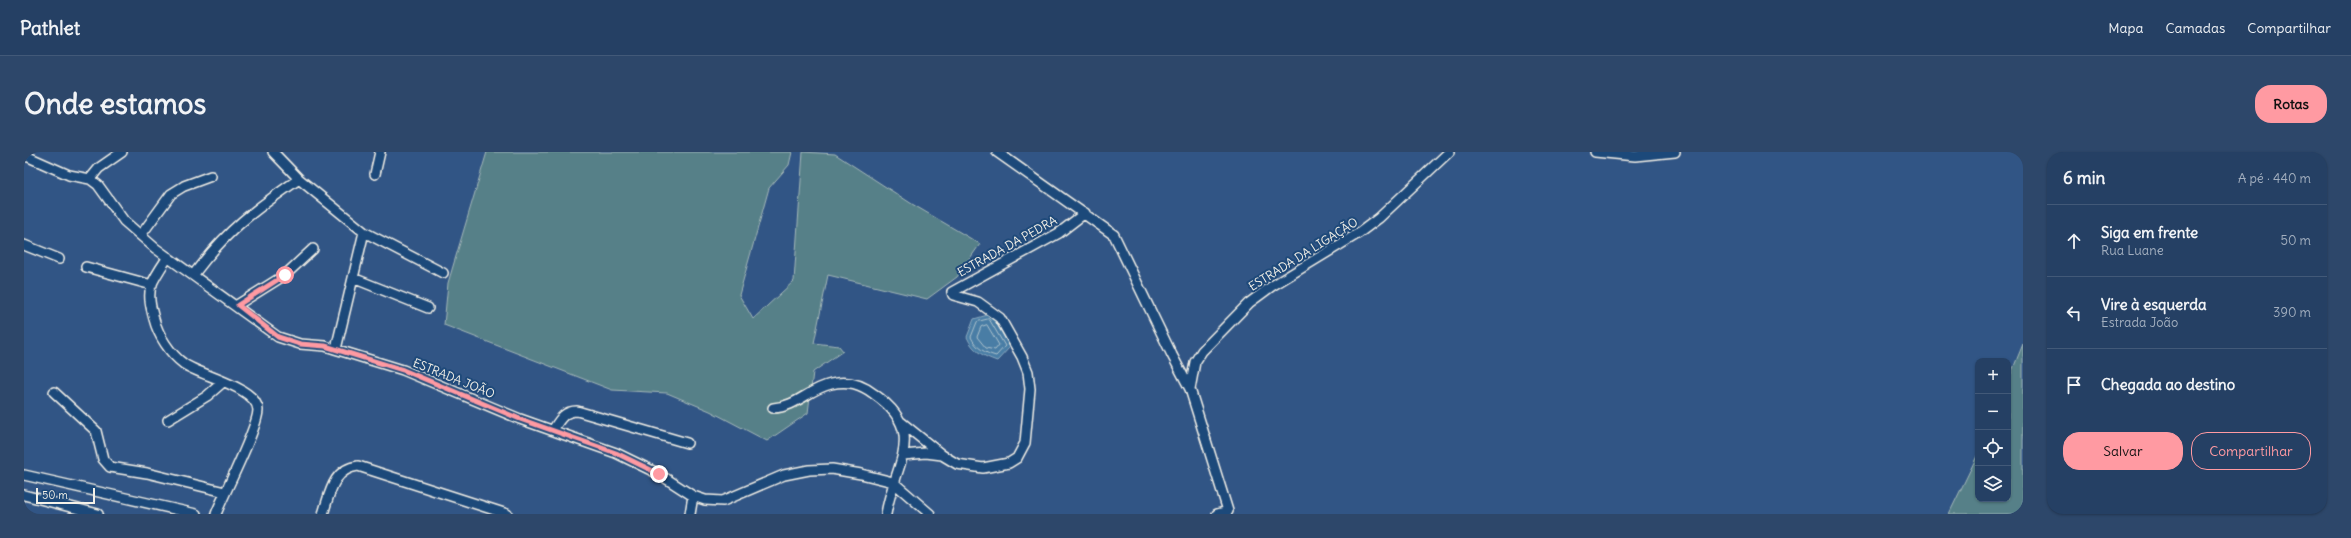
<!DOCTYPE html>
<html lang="pt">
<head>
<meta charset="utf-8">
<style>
  :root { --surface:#254064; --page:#2d476a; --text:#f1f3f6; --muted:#a3afbf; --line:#425978; --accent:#ff9aa2 }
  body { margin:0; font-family:Delius,sans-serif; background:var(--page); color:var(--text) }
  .controls { position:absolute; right:12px; bottom:12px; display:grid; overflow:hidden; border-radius:8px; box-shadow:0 1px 3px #0004 }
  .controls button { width:36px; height:36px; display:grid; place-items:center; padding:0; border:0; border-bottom:1px solid var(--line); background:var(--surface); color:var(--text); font:20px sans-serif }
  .scale { position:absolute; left:12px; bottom:10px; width:59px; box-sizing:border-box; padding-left:4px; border:2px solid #f4f1e8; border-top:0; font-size:11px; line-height:14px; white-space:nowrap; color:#f4f1e8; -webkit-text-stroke:3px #1f4a7a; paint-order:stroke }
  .stop { position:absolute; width:12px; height:12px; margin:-9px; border:3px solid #ff9aa2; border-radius:50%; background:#fff }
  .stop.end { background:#ff9aa2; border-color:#fff; box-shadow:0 1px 4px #0008 }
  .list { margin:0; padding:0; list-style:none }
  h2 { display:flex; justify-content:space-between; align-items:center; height:52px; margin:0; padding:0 16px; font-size:17px }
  h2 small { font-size:13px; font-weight:400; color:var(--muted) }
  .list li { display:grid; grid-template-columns:26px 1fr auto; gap:12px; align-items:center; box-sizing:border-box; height:72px; padding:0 16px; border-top:1px solid var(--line) }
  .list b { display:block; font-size:15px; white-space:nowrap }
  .list p { margin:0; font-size:13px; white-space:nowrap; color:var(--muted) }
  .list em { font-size:13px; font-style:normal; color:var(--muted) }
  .actions { display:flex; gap:8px; padding:12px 16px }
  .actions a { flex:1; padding:9px 0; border:1px solid var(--accent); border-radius:16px; text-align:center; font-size:14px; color:var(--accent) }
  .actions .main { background:var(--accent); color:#111 }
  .icon { flex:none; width:22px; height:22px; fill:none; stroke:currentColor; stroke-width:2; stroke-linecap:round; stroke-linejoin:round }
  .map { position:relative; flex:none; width:1999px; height:362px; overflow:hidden; border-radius:16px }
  header { display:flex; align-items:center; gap:24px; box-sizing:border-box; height:56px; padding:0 20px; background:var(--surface); border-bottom:1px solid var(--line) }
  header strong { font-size:19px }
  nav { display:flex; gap:22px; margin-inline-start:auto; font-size:14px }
  .intro { display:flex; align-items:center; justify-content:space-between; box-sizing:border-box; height:96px; padding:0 24px }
  h1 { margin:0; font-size:28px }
  .button { padding:10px 18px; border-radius:16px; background:var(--accent); color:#111; font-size:14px; font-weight:700 }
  main { display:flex; gap:24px; padding:0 24px }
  aside { flex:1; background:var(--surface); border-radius:16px; box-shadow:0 1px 3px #0004 }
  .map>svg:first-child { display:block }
</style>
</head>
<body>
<header>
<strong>Pathlet</strong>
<nav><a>Mapa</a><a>Camadas</a><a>Compartilhar</a></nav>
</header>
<div class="intro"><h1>Onde estamos</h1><a class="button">Rotas</a></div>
<main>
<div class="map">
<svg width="1999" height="362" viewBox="0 0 1999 362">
  <rect width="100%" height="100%" fill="#315585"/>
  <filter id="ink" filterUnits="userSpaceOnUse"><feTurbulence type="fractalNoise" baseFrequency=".025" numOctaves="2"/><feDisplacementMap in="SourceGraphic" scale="8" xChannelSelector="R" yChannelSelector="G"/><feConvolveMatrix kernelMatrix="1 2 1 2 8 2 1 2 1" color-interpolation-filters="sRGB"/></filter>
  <g filter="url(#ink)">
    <path fill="#568088" stroke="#a5b8b8" d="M 463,0 L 768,0 L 765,13 L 745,36 L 715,143 L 729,167 L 770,129 L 779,0 L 811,2 L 888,52 L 956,92 L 933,125 L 903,147 L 804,123 L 790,191 L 815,194 L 819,199 L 789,220 L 784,261 L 743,289 L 686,259 L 643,241 L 588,238 L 420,173 L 424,131 Z
      M 1999,192 L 1999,362 L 1925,362 L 1954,302 L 1954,347 L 1984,347 L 1984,229 Z"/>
    <path fill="#487da5" stroke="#8dabc0" d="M 967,162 L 986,195 L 973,209 C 959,204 949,199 943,185 L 950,167 Z"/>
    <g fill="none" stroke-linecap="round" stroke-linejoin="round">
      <path stroke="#afc3cd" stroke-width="1" d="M 965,167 L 981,194 L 972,204 C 961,201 952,196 947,185 L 953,170 Z
        M 963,173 L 975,193 L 971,198 L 962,196 L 953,185 L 957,175 Z"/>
      <g stroke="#f4f1e8" stroke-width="12">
        <path id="minor" d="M 249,0 L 275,27 L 340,80 L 419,121
          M 973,0 L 1090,83 L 1148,203 L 1166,237 L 1204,359
          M 1571,0 L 1611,4 L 1651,0
          M 0,3 L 45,23 L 66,27 L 74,33 L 100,69 L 131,96 L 254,185 L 276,192 L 301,194 L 379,218 L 496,267 L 592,301 L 635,322 L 669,344 L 681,348 L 699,349 L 760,323 L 785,318 L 808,317 L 837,322 L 869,330 L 906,362
          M 351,22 L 356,0
          M 66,27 L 75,16 L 98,0
          M 117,83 L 147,42 L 160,34 L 187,24
          M 0,93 L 35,107
          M 144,105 C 138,114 131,124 127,134 C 124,145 127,156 130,167 C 134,183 146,202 160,212 C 177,224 233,235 234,258 C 234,276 200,341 192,362
          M 62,115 L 128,133
          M 170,122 C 203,78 230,58 275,27
          M 329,126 L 404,156
          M 213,153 L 261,123 L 289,97
          M 312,197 L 340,80
          M 1166,237 L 1171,210 L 1178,199 L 1225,151 L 1248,134 L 1335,81 L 1355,66 L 1425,0
          M 30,240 L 72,279 L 79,307 L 86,315 L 123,321 L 201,340
          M 749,256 C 772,255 785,237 807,232 C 824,228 837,232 850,242 C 905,280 870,312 862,362
          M 144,268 L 183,244 L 199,230
          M 877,270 L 918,303
          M 529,278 C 536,267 540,259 553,259 L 663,291
          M 879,303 L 902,301 L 918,303 L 933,312 L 959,316 L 985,311 L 993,306 L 1001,291 L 1006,237 L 1004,220 L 998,205 L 976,166 L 954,150 L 929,143 L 928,140 L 1035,81 L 1061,61
          M 0,323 L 172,362
          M 0,343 L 74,362
          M 299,362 C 306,341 309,317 334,314 L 483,362
          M 666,362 L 669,344
          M 1193,362 L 1204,359"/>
      </g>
      <use href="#minor" stroke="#1f4a7a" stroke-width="9"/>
    </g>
  </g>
  <g fill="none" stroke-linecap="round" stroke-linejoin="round" filter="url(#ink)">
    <path stroke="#ff9aa2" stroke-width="5" d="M 261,123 L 214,153 L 254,185 L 276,192 L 301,194 L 379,218 L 496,267 L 592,301 L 635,322"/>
  </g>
  <g text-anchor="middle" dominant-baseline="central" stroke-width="4" stroke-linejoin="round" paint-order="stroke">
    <g font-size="12" fill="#f4f1e8" stroke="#1f4a7a">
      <text transform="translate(983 94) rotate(-29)">ESTRADA DA PEDRA</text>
      <text transform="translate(1279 102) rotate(-32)">ESTRADA DA LIGAÇÃO</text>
      <text transform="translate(430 226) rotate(22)">ESTRADA JOÃO</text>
    </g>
  </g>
</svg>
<div class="controls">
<button>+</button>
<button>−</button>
<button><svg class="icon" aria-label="locate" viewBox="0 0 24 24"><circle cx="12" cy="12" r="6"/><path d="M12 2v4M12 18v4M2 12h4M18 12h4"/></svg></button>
<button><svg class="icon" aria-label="layers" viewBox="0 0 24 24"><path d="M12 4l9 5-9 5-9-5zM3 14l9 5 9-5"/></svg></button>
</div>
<div class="scale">50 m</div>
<div class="stop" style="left:261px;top:123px"></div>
<div class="stop end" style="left:635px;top:322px"></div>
</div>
<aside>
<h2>6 min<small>A pé · 440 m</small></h2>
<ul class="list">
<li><svg class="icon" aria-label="ahead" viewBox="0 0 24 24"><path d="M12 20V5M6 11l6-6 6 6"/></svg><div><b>Siga em frente</b><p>Rua Luane</p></div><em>50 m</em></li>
<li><svg class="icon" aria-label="left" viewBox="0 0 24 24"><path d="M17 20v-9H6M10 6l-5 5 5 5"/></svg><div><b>Vire à esquerda</b><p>Estrada João</p></div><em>390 m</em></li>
<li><svg class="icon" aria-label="arrive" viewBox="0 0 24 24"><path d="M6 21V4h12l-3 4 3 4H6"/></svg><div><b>Chegada ao destino</b></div></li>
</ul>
<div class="actions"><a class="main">Salvar</a><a>Compartilhar</a></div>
</aside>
</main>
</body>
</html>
